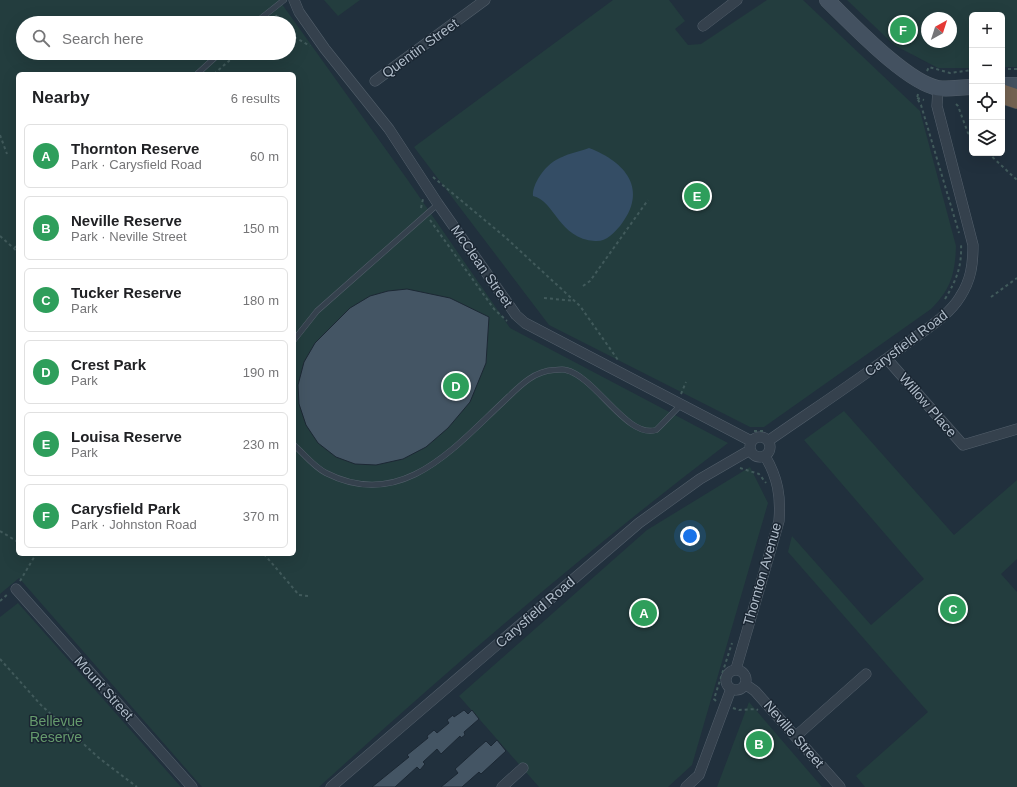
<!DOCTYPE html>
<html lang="en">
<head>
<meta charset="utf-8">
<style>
  :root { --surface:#fff; --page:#f6f6f6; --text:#202124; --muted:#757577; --line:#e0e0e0; --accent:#111827 }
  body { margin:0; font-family:Helvetica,sans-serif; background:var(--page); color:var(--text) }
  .controls { position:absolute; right:12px; top:12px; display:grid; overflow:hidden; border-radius:6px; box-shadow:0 4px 16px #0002 }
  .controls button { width:36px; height:36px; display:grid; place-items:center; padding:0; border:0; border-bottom:1px solid var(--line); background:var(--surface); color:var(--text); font:20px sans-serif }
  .compass { position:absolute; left:921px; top:12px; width:36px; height:36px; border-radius:50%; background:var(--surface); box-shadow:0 4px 16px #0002; rotate:39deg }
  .you { position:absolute; left:690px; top:536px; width:14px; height:14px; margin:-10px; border:3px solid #fff; border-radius:50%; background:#1a73e8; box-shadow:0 0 0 6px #1a73e833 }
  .badge { display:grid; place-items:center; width:26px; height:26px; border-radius:50%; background:var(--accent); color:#fff; font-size:13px; font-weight:700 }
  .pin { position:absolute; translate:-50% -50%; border:2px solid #fff; box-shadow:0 1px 4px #0006 }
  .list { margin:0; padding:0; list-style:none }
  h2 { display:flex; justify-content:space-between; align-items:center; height:52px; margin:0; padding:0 16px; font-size:17px }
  h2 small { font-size:13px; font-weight:400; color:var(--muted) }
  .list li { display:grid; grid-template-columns:26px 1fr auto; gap:12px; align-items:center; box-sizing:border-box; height:64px; margin:0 8px 8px; padding:0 8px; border:1px solid var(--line); border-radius:6px }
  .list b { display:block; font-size:15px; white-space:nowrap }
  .list p { margin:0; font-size:13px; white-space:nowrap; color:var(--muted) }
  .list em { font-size:13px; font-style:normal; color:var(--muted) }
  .icon { flex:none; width:22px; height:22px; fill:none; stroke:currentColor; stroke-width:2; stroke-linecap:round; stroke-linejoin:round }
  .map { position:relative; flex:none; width:1017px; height:787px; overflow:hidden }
  .search { position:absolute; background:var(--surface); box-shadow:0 4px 16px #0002; left:16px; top:16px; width:280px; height:44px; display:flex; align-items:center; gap:10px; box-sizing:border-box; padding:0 14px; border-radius:22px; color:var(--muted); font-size:15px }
  .panel { position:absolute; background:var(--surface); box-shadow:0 4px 16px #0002; left:16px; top:72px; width:280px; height:484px; border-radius:6px }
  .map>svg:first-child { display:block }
</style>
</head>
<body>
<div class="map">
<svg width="1017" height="787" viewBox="0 0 1017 787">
  <rect width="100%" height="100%" fill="#21303d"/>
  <path fill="#233d3e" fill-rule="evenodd" d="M 0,0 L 279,0 L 407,179 L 510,328 L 728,443 C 586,551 451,667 319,787 L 202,787 L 19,578 L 0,594 ZM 23,23 L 289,23 L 289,53 L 23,53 ZM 18,74 L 294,74 L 294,554 L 18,554 Z
    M 324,0 L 360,0 L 338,16 Z
    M 613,0 L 669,0 L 685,21 L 675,29 L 688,45 L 701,44 L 767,0 L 803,0 L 920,111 L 956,246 C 955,274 951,289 931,309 L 764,427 L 750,427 L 549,325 L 414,147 Z
    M 847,0 L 1017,0 L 1017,67 L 1002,67 L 1002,15 L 972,15 L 972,68 L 938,68 L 894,45 ZM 927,18 L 951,18 L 951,42 L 927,42 Z
    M 844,411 L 954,535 L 1017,480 L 1017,559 L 1001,574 L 1017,592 L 1017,787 L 865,787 L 856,776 L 928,712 L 788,552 L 792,536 L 871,625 L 924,579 L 804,440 Z
    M 750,467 L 768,503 L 692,765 L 668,787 L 539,787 L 459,696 L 647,530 Z
    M 18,603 L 181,787 L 0,787 L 0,617 Z
    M 749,702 L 822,787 L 717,787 Z"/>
  <path fill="#344d65" d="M 589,148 C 626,162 649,190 620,226 C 613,234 606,242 595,241 C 559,239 555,201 533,196 C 532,184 545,166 556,160 C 566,154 578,152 589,148 Z"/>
  <path fill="#445564" stroke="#1c2834" d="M 407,289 L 450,298 L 489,317 L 486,363 L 470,402 L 448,428 L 426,447 L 403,459 L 376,465 L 355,464 L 336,457 L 318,443 L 306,425 L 299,404 L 298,385 L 304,362 L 315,343 L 350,308 L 370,296 L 388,291 Z
    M 464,710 L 468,714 L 472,710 L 479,719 L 464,732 L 465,735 L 461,738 L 460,736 L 441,754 L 437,749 L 423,762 L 425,764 L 420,770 L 417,767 L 395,787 L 372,787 L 409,757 L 407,755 L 428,738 L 427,736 L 434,730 L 437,733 L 449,723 L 447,720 L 453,715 L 454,717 Z
    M 497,740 L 506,751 L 481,774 L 479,772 L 462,787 L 441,787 L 458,773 L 455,769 L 477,749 L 486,741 L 491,746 Z"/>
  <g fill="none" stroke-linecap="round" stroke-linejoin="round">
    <g stroke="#535f6b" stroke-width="6">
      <path id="lane" d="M 255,23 L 284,0
        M 197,74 L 220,53
        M 294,340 L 317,311 L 438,204
        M 294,445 C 304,454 314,467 326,473 C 401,511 452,450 502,403 C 517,389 532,371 554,370 C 558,370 563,369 566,370 C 596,377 627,439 656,430 C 658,429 677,408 681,405"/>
    </g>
    <g stroke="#535f6b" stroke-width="11">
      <path id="street" d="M 294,0 L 299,12 L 325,49 L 389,129 L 438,204 L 516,315 L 525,323 L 751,441
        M 703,26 L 737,0
        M 375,81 L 485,0
        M 887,359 L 963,445 L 1017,429
        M750 447a10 10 0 1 1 20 0a10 10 0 1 1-20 0Z
        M 768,441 C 817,407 866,375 913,339 C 929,327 949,315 960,297 C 971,280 973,265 973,245 L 937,106 L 938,88
        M 16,589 L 192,787
        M 736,669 L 779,521 C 781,497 778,478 765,456
        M726 680a10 10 0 1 1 20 0a10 10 0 1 1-20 0Z
        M 745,684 L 755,691 L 840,787
        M 796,736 L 866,674
        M 331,787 L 639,523 L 700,479 L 750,450
        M 502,787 L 523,768
        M 686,787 L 699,775 L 731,689"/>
    </g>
    <g stroke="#535f6b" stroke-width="16">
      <path id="secondary" d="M 827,0 C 851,23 906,82 938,88 C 948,90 961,87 972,87
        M 1002,85 L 1017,85"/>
    </g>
    <g stroke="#404c58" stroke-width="20">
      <path id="highway" d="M 1002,94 L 1017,99"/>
    </g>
    <path stroke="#415a5b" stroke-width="2" stroke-dasharray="3 3" stroke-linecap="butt" d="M 276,15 L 279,23
      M 273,23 L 278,19
      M 289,34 L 310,46
      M 1002,69 L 1017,69
      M 927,71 L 929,67 L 950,73 L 972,70
      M 214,74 L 238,53
      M 918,94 L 917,98 L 921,105 L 959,233
      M 917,98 L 924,100
      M 956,104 L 958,106 L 968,133 L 972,137
      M 0,135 L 7,154
      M 988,153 L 1017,180
      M 433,177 L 505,237 L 568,295 L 580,306 L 618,360
      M 421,208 L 423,199
      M 430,220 L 494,309 L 507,321
      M 0,236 L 18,252
      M 14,248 L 18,245
      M 583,286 L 590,281 L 648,200
      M 991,297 L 1017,278
      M 544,298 L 575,301
      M 945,299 C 957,279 962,266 961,243
      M 681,394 L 686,382
      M 754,431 L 765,431
      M 740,468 L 759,474 L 766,483
      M 0,531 L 18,542
      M 264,554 L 299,595 L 308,596
      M 20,581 L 36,554
      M 0,601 L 8,594
      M 0,659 L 41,705 L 99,758 L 137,787
      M 716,701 L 714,699 L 732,643
      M 733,708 L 739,710 L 756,709 L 758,710"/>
    <use href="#lane" stroke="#35414d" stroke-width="5"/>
    <use href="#street" stroke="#35414d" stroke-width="10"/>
    <use href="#secondary" stroke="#435160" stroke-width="15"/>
    <use href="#highway" stroke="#746352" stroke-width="19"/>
  </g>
  <g text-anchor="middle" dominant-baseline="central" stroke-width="3" stroke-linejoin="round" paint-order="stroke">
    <g font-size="14" fill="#b0bcc9" stroke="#1a2632">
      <text transform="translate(420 48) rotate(-36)">Quentin Street</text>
      <text transform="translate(482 266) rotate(55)">McClean Street</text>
      <text transform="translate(906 343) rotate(-37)">Carysfield Road</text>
      <text transform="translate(928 405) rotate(49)">Willow Place</text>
      <text transform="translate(762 574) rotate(-74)">Thornton Avenue</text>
      <text transform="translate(535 612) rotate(-41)">Carysfield Road</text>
      <text transform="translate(104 688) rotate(48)">Mount Street</text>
      <text transform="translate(794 734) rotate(49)">Neville Street</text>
    </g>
    <g font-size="14" fill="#669b6d" stroke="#1a2632">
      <text x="56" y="721">Bellevue<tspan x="56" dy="16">Reserve</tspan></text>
    </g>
  </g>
</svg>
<div class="controls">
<button>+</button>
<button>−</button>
<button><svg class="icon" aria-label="locate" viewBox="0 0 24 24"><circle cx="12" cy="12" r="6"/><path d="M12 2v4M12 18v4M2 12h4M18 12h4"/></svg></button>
<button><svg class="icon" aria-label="layers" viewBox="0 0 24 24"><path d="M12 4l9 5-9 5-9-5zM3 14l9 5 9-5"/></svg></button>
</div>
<svg class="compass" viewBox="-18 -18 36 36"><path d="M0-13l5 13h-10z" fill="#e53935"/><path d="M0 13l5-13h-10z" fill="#757577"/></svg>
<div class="you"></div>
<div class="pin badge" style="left:644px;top:613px;background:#2e9e5b">A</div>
<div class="pin badge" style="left:759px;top:744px;background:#2e9e5b">B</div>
<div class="pin badge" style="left:953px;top:609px;background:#2e9e5b">C</div>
<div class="pin badge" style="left:456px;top:386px;background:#2e9e5b">D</div>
<div class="pin badge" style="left:697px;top:196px;background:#2e9e5b">E</div>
<div class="pin badge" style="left:903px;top:30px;background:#2e9e5b">F</div>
<div class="search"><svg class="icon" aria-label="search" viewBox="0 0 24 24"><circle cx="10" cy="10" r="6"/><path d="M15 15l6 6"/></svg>Search here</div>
<section class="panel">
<h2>Nearby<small>6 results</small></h2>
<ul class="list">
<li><span class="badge" style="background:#2e9e5b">A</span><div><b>Thornton Reserve</b><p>Park · Carysfield Road</p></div><em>60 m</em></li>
<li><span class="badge" style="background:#2e9e5b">B</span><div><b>Neville Reserve</b><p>Park · Neville Street</p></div><em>150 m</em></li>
<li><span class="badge" style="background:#2e9e5b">C</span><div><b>Tucker Reserve</b><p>Park</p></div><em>180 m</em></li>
<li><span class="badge" style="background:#2e9e5b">D</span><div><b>Crest Park</b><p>Park</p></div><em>190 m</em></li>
<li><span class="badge" style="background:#2e9e5b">E</span><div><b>Louisa Reserve</b><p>Park</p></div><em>230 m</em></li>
<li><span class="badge" style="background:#2e9e5b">F</span><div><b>Carysfield Park</b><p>Park · Johnston Road</p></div><em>370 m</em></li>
</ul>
</section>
</div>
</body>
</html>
